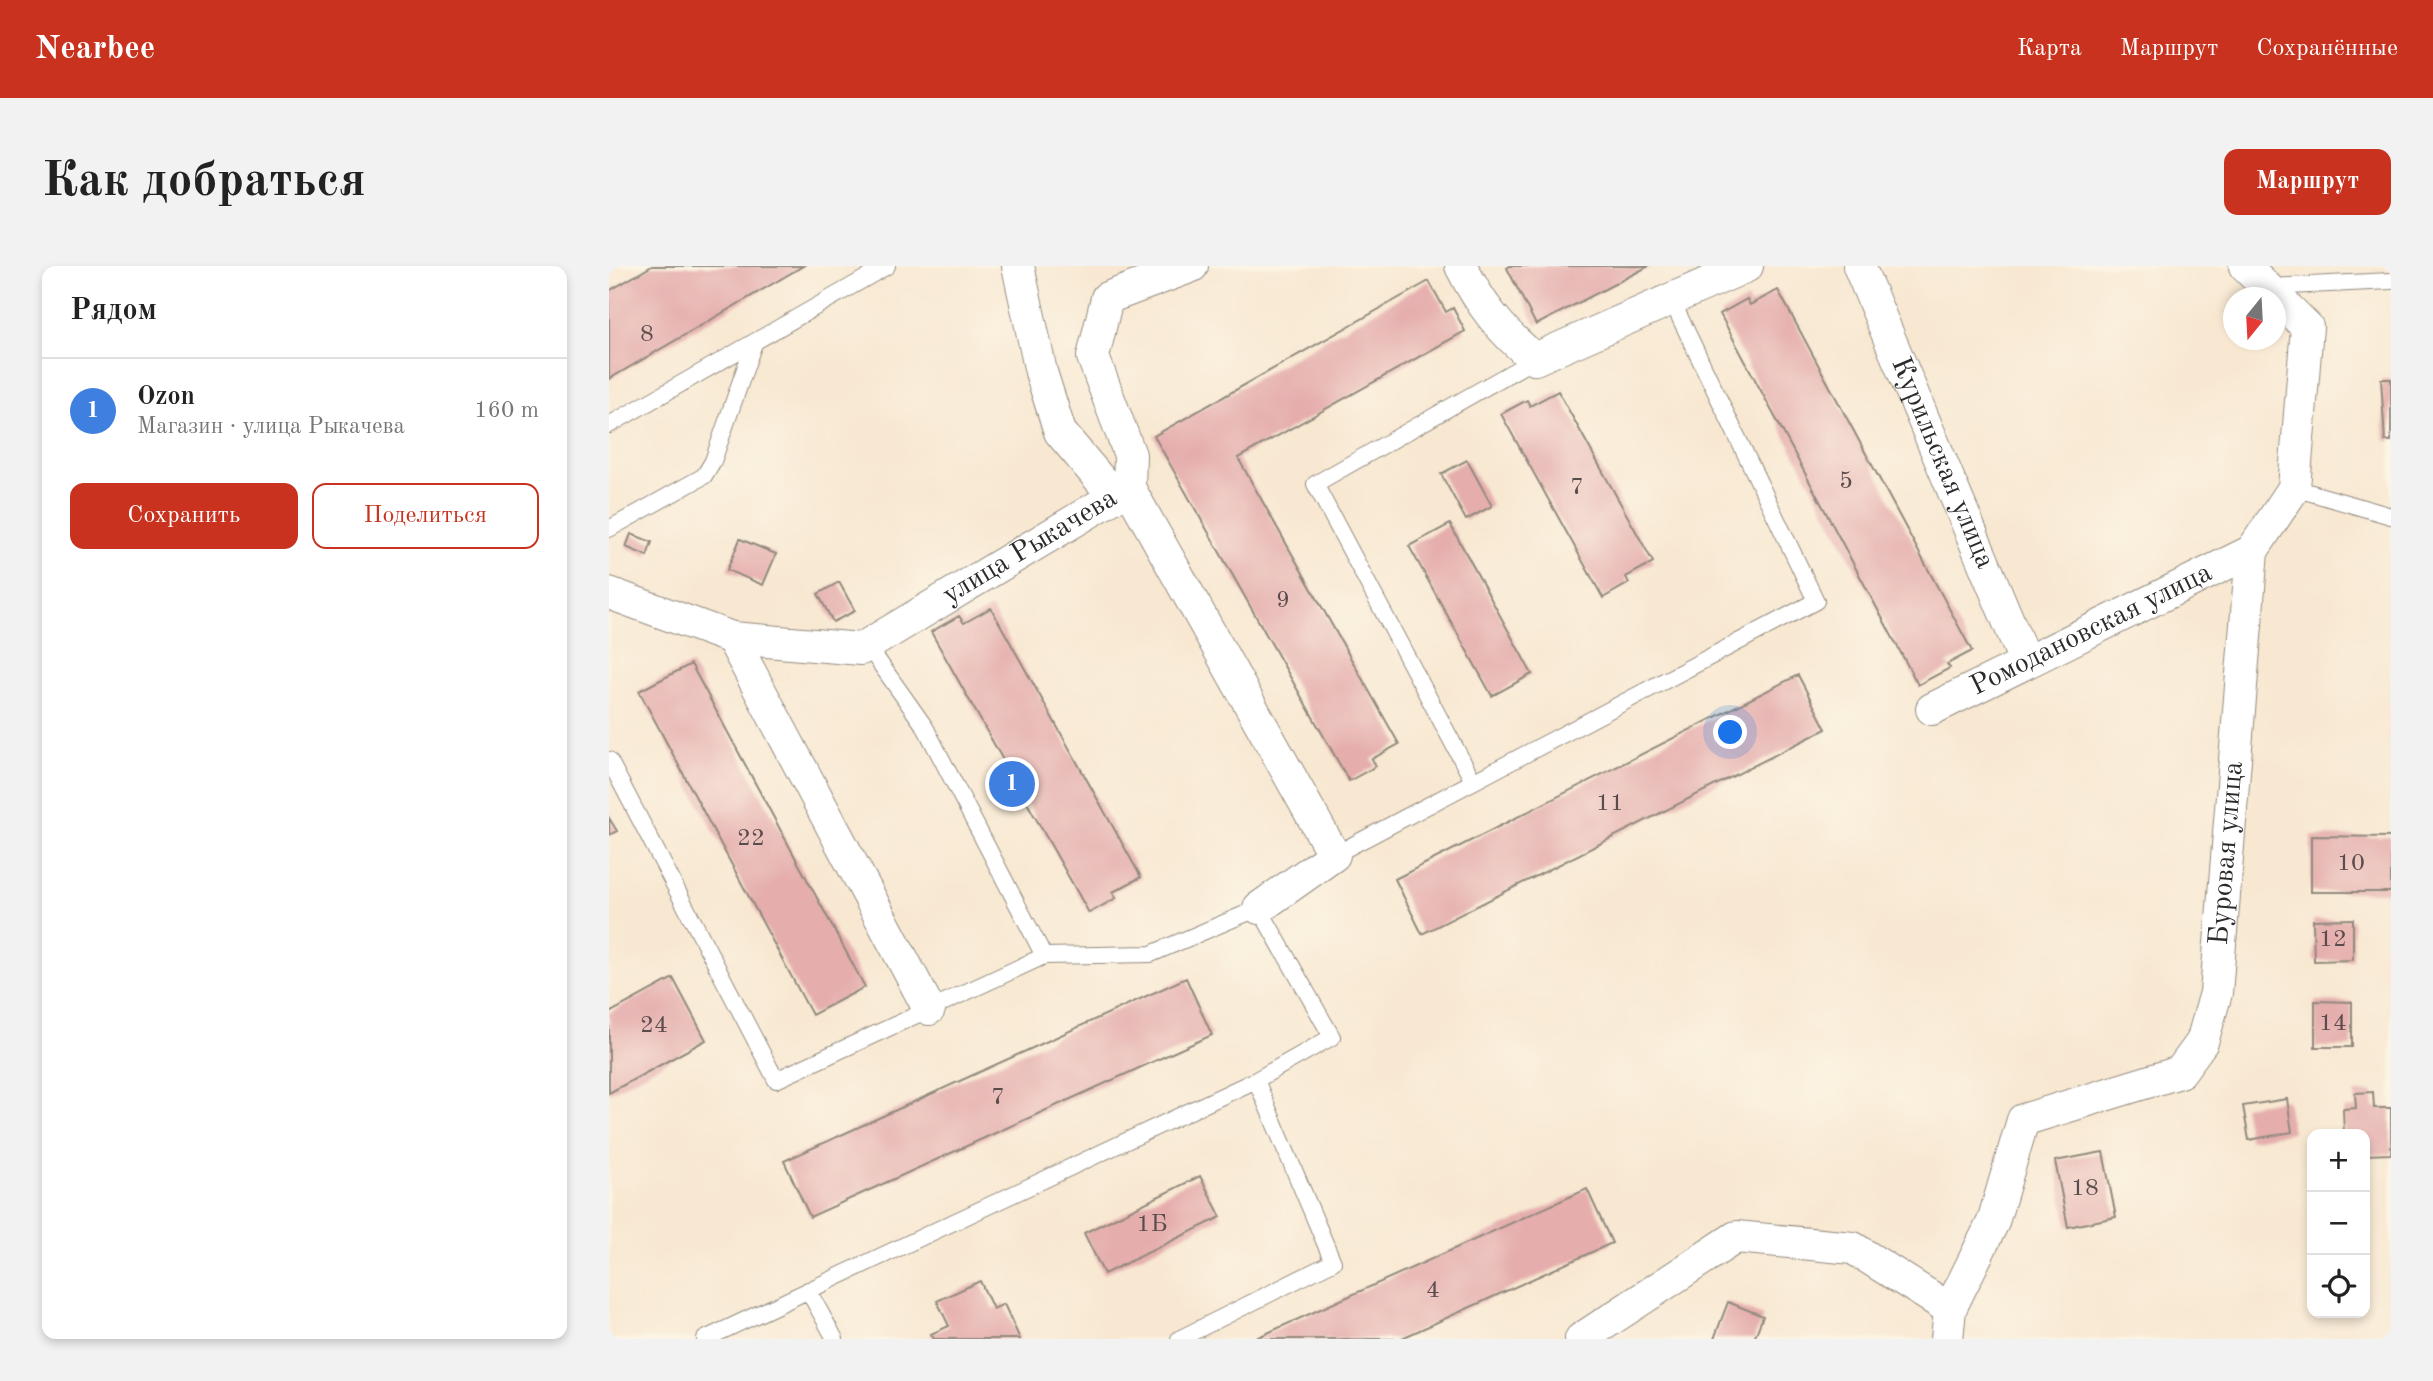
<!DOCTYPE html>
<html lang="ru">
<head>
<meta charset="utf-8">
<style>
  :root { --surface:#fff; --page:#f2f2f2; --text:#222; --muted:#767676; --line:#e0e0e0; --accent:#c8321e }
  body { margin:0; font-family:"Old Standard TT",serif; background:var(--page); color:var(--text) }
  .controls { position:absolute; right:21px; bottom:21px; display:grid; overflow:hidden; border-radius:14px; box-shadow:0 4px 10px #0003 }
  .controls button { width:63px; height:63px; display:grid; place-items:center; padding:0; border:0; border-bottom:2px solid var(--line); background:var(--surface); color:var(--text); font:35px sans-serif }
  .compass { position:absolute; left:1614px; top:21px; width:63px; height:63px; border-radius:50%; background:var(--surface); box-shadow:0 4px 10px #0003; rotate:198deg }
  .you { position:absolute; left:1122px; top:467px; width:24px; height:24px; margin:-18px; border:5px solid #fff; border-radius:50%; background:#1a73e8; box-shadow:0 0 0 10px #1a73e833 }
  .badge { display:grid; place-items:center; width:46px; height:46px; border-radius:50%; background:var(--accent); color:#fff; font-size:23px; font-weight:700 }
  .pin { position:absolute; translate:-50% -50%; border:4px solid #fff; box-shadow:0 2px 7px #0006 }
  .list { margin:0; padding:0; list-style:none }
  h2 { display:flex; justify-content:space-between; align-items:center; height:91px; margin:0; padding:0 28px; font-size:30px }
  h2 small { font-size:23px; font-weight:400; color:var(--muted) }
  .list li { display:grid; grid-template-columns:46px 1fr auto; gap:21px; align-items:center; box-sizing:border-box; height:105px; padding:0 28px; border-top:2px solid var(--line) }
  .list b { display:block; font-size:26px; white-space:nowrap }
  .list p { margin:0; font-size:23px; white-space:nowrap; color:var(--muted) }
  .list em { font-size:23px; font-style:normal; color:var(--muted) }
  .actions { display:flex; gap:14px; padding:21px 28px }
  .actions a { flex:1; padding:16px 0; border:2px solid var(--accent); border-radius:14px; text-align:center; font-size:24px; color:var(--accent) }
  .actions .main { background:var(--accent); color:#fff }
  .icon { flex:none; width:38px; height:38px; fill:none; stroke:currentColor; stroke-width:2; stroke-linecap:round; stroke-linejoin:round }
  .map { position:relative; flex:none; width:1782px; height:1073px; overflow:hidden; border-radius:14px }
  header { display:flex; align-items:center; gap:42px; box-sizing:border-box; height:98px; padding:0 35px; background:var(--accent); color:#fff }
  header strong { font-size:33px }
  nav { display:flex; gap:38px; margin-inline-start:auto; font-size:24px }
  .intro { display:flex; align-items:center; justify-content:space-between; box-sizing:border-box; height:168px; padding:0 42px }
  h1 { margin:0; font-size:49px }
  .button { padding:18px 32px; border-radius:14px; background:var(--accent); color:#fff; font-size:24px; font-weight:700 }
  main { display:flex; gap:42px; padding:0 42px }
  aside { flex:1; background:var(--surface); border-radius:14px; box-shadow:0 4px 10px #0003 }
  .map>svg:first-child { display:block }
</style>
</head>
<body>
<header>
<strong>Nearbee</strong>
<nav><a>Карта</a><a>Маршрут</a><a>Сохранённые</a></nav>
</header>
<div class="intro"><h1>Как добраться</h1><a class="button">Маршрут</a></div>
<main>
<aside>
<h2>Рядом<small></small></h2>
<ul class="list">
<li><span class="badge" style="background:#3f7fe0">1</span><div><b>Ozon</b><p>Магазин · улица Рыкачева</p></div><em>160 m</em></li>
</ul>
<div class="actions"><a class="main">Сохранить</a><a>Поделиться</a></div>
</aside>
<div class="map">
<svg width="1782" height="1073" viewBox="0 0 1782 1073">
  <rect width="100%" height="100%" fill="#fcf5e5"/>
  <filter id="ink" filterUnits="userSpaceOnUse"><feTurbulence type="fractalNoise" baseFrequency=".0143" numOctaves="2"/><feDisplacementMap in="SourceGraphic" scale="14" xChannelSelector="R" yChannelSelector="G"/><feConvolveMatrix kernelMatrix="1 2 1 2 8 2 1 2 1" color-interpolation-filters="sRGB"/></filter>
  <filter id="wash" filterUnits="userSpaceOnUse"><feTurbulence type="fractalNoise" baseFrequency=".00686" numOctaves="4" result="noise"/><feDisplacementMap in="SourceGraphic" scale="28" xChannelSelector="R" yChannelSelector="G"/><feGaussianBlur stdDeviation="1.57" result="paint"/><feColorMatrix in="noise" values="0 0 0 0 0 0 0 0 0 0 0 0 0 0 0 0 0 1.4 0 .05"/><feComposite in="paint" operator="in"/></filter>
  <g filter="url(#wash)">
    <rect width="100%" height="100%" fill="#f8e8d2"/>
    <g id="blocks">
      <path fill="#e5aead" d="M 43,0 L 194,0 L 0,113 L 0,25 Z
        M 901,0 L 1040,0 L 927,59 L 898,2 Z
        M 820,15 L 837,46 L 844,42 L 856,65 L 629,192 L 790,478 L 763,493 L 767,500 L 740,515 L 545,170 Z
        M 1169,24 L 1363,385 L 1338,398 L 1341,402 L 1309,419 L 1111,48 L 1138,33 L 1141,39 Z
        M 1772,113 L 1782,113 L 1782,175 L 1776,175 Z
        M 949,125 L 1044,296 L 1017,311 L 1020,317 L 994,332 L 892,148 L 918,134 L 921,140 Z
        M 858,194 L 883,240 L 857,254 L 832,208 Z
        M 841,258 L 923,408 L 883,430 L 800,280 Z
        M 22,268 L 43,276 L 38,290 L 17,281 Z
        M 131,273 L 167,288 L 154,319 L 118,304 Z
        M 230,316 L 246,345 L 224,356 L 209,328 Z
        M 382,342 L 532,611 L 504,626 L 507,632 L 480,647 L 322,366 L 350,350 L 355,357 Z
        M 82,398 L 256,721 L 203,749 L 30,425 Z
        M 1189,409 L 1217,463 L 813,668 L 786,613 Z
        M 0,552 L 8,565 L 0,569 Z
        M 1702,570 L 1782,571 L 1782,626 L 1702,626 Z
        M 1744,653 L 1744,694 L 1705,695 L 1704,654 Z
        M 64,712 L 97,774 L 0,827 L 0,747 Z
        M 577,712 L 603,769 L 201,951 L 175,895 Z
        M 1706,735 L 1743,736 L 1743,781 L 1706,781 Z
        M 1764,826 L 1765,842 L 1782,842 L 1782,888 L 1756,889 L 1756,868 L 1735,868 L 1734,843 L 1747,842 L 1746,827 Z
        M 1678,833 L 1683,866 L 1640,874 L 1634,840 Z
        M 1494,886 L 1507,951 L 1459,961 L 1446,895 Z
        M 591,910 L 612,951 L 495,1008 L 475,967 Z
        M 978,923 L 1003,977 L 791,1073 L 645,1073 Z
        M 371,1015 L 384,1043 L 395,1038 L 411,1073 L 325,1073 L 322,1068 L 340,1060 L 328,1035 Z
        M 1119,1036 L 1154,1050 L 1145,1073 L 1105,1073 Z"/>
    </g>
  </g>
  <g filter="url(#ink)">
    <use href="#blocks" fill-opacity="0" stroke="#928a7e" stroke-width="2"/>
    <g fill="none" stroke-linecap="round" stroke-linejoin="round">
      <g stroke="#928a7e" stroke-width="18">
        <path id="service" d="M 1660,21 L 1782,15
          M 0,159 L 278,0
          M 1685,222 L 1782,250
          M 0,263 L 95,210 L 104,195 L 145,77
          M 258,379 L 316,461 L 435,690
          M 0,494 L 167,814 L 435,690 L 542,688 L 650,642 L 723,771 L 647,814 L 96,1073
          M 864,515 L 706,218 L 926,93
          M 725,589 L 1207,335 L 1062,33
          M 199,1024 L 226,1073
          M 570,1073 L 724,996 L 647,814"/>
      </g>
      <g stroke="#928a7e" stroke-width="34">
        <g id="minor">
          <path d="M 409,0 L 432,106 L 451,166 L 505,230 L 520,222 L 521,189 L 484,91 L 498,32 L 583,0"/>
          <path d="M 852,0 C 871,39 893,66 926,93 L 1138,0"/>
          <path id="s1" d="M 1250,0 L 1416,395"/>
          <path id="s2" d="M 0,327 L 123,372 L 252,383 L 520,222 L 725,589 L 650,642"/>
          <path d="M 123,372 L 320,743"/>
          <path id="s3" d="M 1323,443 L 1643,285"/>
          <path d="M 972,1073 L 1127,971 L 1244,982 L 1341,1043"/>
          <path id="s4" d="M 1338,1073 L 1341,1043 L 1384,956 L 1414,854 L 1571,806 L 1593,776 L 1607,727 L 1643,285 L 1685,222 L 1698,61 L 1636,0"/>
        </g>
      </g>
      <use href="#service" stroke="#fff" stroke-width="16"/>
      <use href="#minor" stroke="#fff" stroke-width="32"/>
    </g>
  </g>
  <g text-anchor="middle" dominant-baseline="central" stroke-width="7" stroke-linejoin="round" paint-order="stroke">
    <g font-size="24" fill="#5a4c4c">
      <text x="38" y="69">8</text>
      <text x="1237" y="216">5</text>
      <text x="968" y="222">7</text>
      <text x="674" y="335">9</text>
      <text x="1001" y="538">11</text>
      <text x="142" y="573">22</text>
      <text x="1742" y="598">10</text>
      <text x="1724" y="674">12</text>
      <text x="1724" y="758">14</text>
      <text x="45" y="760">24</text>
      <text x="389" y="832">7</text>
      <text x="1476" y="923">18</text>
      <text x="543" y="959">1Б</text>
      <text x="824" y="1025">4</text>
    </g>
    <g font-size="28" fill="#2b2b2b" stroke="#fcf5e5">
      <text stroke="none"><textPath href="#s1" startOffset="214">Курильская улица</textPath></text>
      <text stroke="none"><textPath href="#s2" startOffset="458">улица Рыкачева</textPath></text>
      <text stroke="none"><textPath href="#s3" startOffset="178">Ромодановская улица</textPath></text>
      <text stroke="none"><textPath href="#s4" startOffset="626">Буровая улица</textPath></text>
    </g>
  </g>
</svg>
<div class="controls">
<button>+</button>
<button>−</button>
<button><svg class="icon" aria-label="locate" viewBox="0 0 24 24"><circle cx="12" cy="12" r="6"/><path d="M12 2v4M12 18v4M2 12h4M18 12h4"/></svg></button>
</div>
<svg class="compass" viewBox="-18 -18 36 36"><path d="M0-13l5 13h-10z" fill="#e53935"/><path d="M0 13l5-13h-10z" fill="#767676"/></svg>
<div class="you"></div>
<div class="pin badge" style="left:403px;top:518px;background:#3f7fe0">1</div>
</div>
</main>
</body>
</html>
